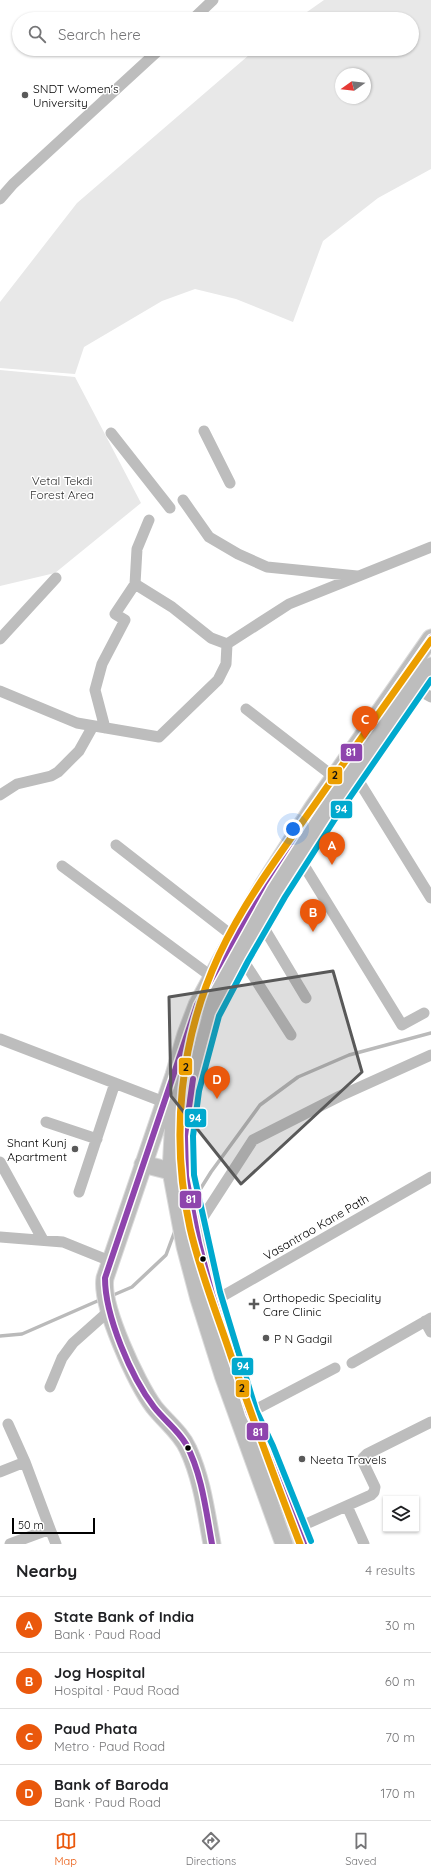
<!DOCTYPE html>
<html lang="en">
<head>
<meta charset="utf-8">
<style>
  :root { --surface:#fff; --page:#f6f6f6; --text:#202124; --muted:#757577; --line:#e0e0e0; --accent:#ea580c }
  body { margin:0; font-family:Quicksand,sans-serif; background:var(--page); color:var(--text) }
  .controls { position:absolute; right:12px; bottom:12px; display:grid; overflow:hidden; border-radius:0px; box-shadow:0 1px 3px #0004 }
  .controls button { width:36px; height:36px; display:grid; place-items:center; padding:0; border:0; border-bottom:1px solid var(--line); background:var(--surface); color:var(--text); font:20px sans-serif }
  .compass { position:absolute; left:335px; top:68px; width:36px; height:36px; border-radius:50%; background:var(--surface); box-shadow:0 1px 3px #0004; rotate:255deg }
  .scale { position:absolute; left:12px; bottom:10px; width:83px; box-sizing:border-box; padding-left:4px; border:2px solid #000; border-top:0; font-size:11px; line-height:14px; white-space:nowrap; color:#000; -webkit-text-stroke:3px #fff; paint-order:stroke }
  .you { position:absolute; left:293px; top:829px; width:14px; height:14px; margin:-10px; border:3px solid #fff; border-radius:50%; background:#1a73e8; box-shadow:0 0 0 6px #1a73e833 }
  .badge { display:grid; place-items:center; width:26px; height:26px; border-radius:50%; background:var(--accent); color:#fff; font-size:13px; font-weight:700 }
  .pin { position:absolute; translate:-50% -33px; filter:drop-shadow(0 1px 2px #0008) }
  .pin::after { content:''; position:absolute; top:21px; width:14px; height:12px; background:inherit; clip-path:polygon(0 0,100% 0,50% 100%) }
  .list { margin:0; padding:0; list-style:none }
  h2 { display:flex; justify-content:space-between; align-items:center; height:52px; margin:0; padding:0 16px; font-size:17px }
  h2 small { font-size:13px; font-weight:400; color:var(--muted) }
  .list li { display:grid; grid-template-columns:26px 1fr auto; gap:12px; align-items:center; box-sizing:border-box; height:56px; padding:0 16px; border-top:1px solid var(--line) }
  .list b { display:block; font-size:15px; white-space:nowrap }
  .list p { margin:0; font-size:13px; white-space:nowrap; color:var(--muted) }
  .list em { font-size:13px; font-style:normal; color:var(--muted) }
  .icon { flex:none; width:22px; height:22px; fill:none; stroke:currentColor; stroke-width:2; stroke-linecap:round; stroke-linejoin:round }
  .map { position:relative; flex:none; width:431px; height:1544px; overflow:hidden }
  .search { position:absolute; background:var(--surface); box-shadow:0 1px 3px #0004; left:12px; right:12px; top:12px; height:44px; display:flex; align-items:center; gap:10px; box-sizing:border-box; padding:0 14px; border-radius:22px; color:var(--muted); font-size:15px }
  .sheet { height:276px; background:var(--surface) }
  nav { display:flex; justify-content:space-around; align-items:center; box-sizing:border-box; height:56px; border-top:1px solid var(--line); background:var(--surface); font-size:11px; color:var(--muted) }
  nav a { display:grid; justify-items:center; gap:2px }
  nav .on { color:var(--accent) }
  .map>svg:first-child { display:block }
</style>
</head>
<body>
<div class="map">
<svg width="431" height="1544" viewBox="0 0 431 1544">
  <rect width="100%" height="100%" fill="#fff"/>
  <path fill="#e8e8e8" fill-rule="evenodd" d="M 324,0 L 431,0 L 431,169 L 378,198 L 323,241 L 293,322 L 236,299 L 195,289 L 162,301 L 84,347 L 75,374 L 0,368 L 0,302 L 77,203 L 256,49 L 412,49 L 412,19 L 297,19 ZM 341,74 L 365,74 L 365,98 L 341,98 Z
    M 0,370 L 75,377 L 141,503 L 55,573 L 0,586 Z"/>
  <g fill="none" stroke-linecap="round" stroke-linejoin="round">
    <path stroke="#bababa" stroke-width="3.5" d="M 196,1196 L 211,1172 L 260,1105 L 298,1077 L 349,1055 L 431,1033
      M 111,1296 L 132,1287 L 166,1255 L 176,1228
      M 0,1336 L 22,1334 L 102,1299"/>
    <g stroke="#dbdbdb" stroke-width="19">
      <path id="primary" d="M 178,1088 L 175,1099 L 171,1171 L 185,1246 L 199,1299 L 223,1375 L 284,1544
        M 143,1164 L 182,1174
        M 212,1544 C 206,1512 202,1479 188,1449 C 181,1433 165,1421 154,1407 C 137,1384 100,1305 105,1278 L 174,1075 L 186,1034 L 197,1005 L 227,949 L 264,884 L 314,806 L 431,638
        M 304,1544 L 266,1449 L 249,1413 L 212,1294 L 186,1176 L 185,1136 L 191,1089 L 212,1013 L 241,957 L 278,893 L 328,815 L 431,666"/>
    </g>
    <path stroke="#bdbdbd" stroke-width="11" d="M 193,19 L 213,0
      M 0,199 L 13,184 L 160,49
      M 204,431 L 230,483
      M 111,433 L 170,508
      M 183,500 L 209,537 L 238,554 L 267,567 L 357,576
      M 149,520 L 137,549 L 135,584 L 172,607 L 211,638 L 227,644
      M 0,639 L 56,578
      M 415,688 L 431,697
      M 0,691 L 77,723 L 159,737 L 218,680 L 226,664 L 227,644 L 289,604 L 431,547
      M 246,709 L 334,777
      M 105,728 L 95,690 L 102,664 L 125,620 L 115,614 L 135,584
      M 355,775 L 431,898
      M 0,795 L 17,784 L 51,776 L 58,772 L 79,751 L 93,726
      M 116,845 L 234,937
      M 300,859 L 402,1025 L 424,1013
      M 62,866 L 212,977
      M 261,923 L 306,998
      M 241,957 L 291,1035
      M 0,1039 L 164,1102
      M 46,1122 L 97,1139
      M 0,1162 L 43,1240
      M 79,1192 L 115,1083
      M 196,1228 L 253,1140 L 340,1096 L 431,1055
      M 0,1237 L 63,1242 L 110,1261
      M 214,1301 L 431,1177
      M 425,1321 L 431,1332
      M 352,1363 L 431,1318
      M 50,1387 L 62,1358 L 73,1343 L 110,1310
      M 249,1413 L 335,1368
      M 8,1424 L 25,1462 L 50,1529
      M 0,1472 L 25,1462
      M 347,1506 L 364,1544
      M 297,1528 L 371,1495 L 374,1492 L 375,1487 L 364,1464 L 363,1458 L 367,1454 L 431,1422
      M 10,1544 L 50,1529 L 56,1544"/>
    <use href="#primary" stroke="#bdbdbd" stroke-width="17"/>
    <g stroke="#fff" stroke-width="9">
      <path id="bus-1" d="M 193,1079 L 185,1136 L 186,1176 L 199,1243 L 212,1294 L 249,1413 L 266,1449 L 304,1544
        M 212,1544 C 206,1511 202,1474 186,1444 C 178,1430 164,1420 154,1407 C 131,1377 105,1316 105,1278 L 197,1005 L 264,884 L 314,806 L 431,638"/>
    </g>
    <g stroke="#fff" stroke-width="9">
      <path id="bus-2" d="M 311,1541 L 273,1446 L 256,1410 L 220,1292 L 194,1175 L 193,1136 L 199,1091 L 219,1016 L 248,961 L 285,897 L 335,819 L 431,680"/>
    </g>
    <use href="#bus-1" stroke="#8e44ad" stroke-width="6"/>
    <use href="#bus-2" stroke="#00a9ce" stroke-width="6"/>
    <g stroke="#fff" stroke-width="10">
      <path id="metro-1" d="M 300,1544 C 276,1482 253,1419 231,1356 C 217,1314 200,1272 190,1228 C 170,1137 180,1039 219,955 C 244,902 279,855 313,807 C 352,751 391,696 431,640"/>
    </g>
    <use href="#metro-1" stroke="#eb9e00" stroke-width="7"/>
  </g>
  <path fill="#595959" fill-opacity="0.2" stroke="#595959" stroke-width="3" stroke-linejoin="round" d="M 333,971 L 362,1072 L 241,1184 L 171,1096 L 169,997 Z"/>
  <g fill="#595959" stroke="#fff" stroke-width="1.5">
    <circle cx="25" cy="95" r="4"/>
    <circle cx="75" cy="1149" r="4"/>
    <path d="M252 1298h4v4h4v4h-4v4h-4v-4h-4v-4h4z"/>
    <circle cx="266" cy="1338" r="4"/>
    <circle cx="302" cy="1459" r="4"/>
  </g>
  <g fill="#000" stroke="#fff" stroke-width="1.5">
    <circle cx="203" cy="1259" r="3.5"/>
    <circle cx="188" cy="1448" r="3.5"/>
  </g>
  <g text-anchor="middle" dominant-baseline="central" stroke-width="3" stroke-linejoin="round" paint-order="stroke">
    <g font-size="12" fill="#000" stroke="#fff" text-anchor="start">
      <text x="33" y="88">SNDT Women's<tspan x="33" dy="14">University</tspan></text>
      <text x="67" y="1142" text-anchor="end">Shant Kunj<tspan x="67" dy="14">Apartment</tspan></text>
      <text x="263" y="1297">Orthopedic Speciality<tspan x="263" dy="14">Care Clinic</tspan></text>
      <text x="274" y="1338">P N Gadgil</text>
      <text x="310" y="1459">Neeta Travels</text>
    </g>
    <g font-size="12" fill="#2d2d2d" stroke="#fff">
      <text x="62" y="480">Vetal Tekdi<tspan x="62" dy="14">Forest Area</tspan></text>
    </g>
    <g font-size="12" fill="#000" stroke="#fff">
      <text transform="translate(316 1227) rotate(-30)">Vasantrao Kane Path</text>
    </g>
  </g>
  <g stroke="#fff" stroke-width="1.5">
    <rect x="340" y="743" width="23" height="19" rx="4" fill="#8e44ad"/>
    <rect x="327" y="766" width="16" height="19" rx="4" fill="#eb9e00"/>
    <rect x="330" y="800" width="23" height="19" rx="4" fill="#00a9ce"/>
    <rect x="178" y="1057" width="15" height="19" rx="4" fill="#eb9e00"/>
    <rect x="184" y="1108" width="23" height="20" rx="4" fill="#00a9ce"/>
    <rect x="179" y="1190" width="23" height="19" rx="4" fill="#8e44ad"/>
    <rect x="231" y="1357" width="23" height="19" rx="4" fill="#00a9ce"/>
    <rect x="235" y="1379" width="15" height="19" rx="4" fill="#eb9e00"/>
    <rect x="246" y="1422" width="23" height="19" rx="4" fill="#8e44ad"/>
  </g>
  <g font-size="11" text-anchor="middle" font-weight="bold" fill="#fff">
    <text x="351" y="756">81</text>
    <text x="341" y="813">94</text>
    <text x="195" y="1122">94</text>
    <text x="191" y="1203">81</text>
    <text x="243" y="1370">94</text>
    <text x="258" y="1436">81</text>
  </g>
  <g font-size="11" text-anchor="middle" font-weight="bold" fill="#111">
    <text x="335" y="779">2</text>
    <text x="186" y="1071">2</text>
    <text x="242" y="1392">2</text>
  </g>
</svg>
<div class="controls">
<button><svg class="icon" aria-label="layers" viewBox="0 0 24 24"><path d="M12 4l9 5-9 5-9-5zM3 14l9 5 9-5"/></svg></button>
</div>
<svg class="compass" viewBox="-18 -18 36 36"><path d="M0-13l5 13h-10z" fill="#e53935"/><path d="M0 13l5-13h-10z" fill="#757577"/></svg>
<div class="scale">50 m</div>
<div class="you"></div>
<div class="pin badge" style="left:332px;top:865px">A</div>
<div class="pin badge" style="left:313px;top:932px">B</div>
<div class="pin badge" style="left:365px;top:739px">C</div>
<div class="pin badge" style="left:217px;top:1099px">D</div>
<div class="search"><svg class="icon" aria-label="search" viewBox="0 0 24 24"><circle cx="10" cy="10" r="6"/><path d="M15 15l6 6"/></svg>Search here</div>
</div>
<section class="sheet">
<h2>Nearby<small>4 results</small></h2>
<ul class="list">
<li><span class="badge">A</span><div><b>State Bank of India</b><p>Bank · Paud Road</p></div><em>30 m</em></li>
<li><span class="badge">B</span><div><b>Jog Hospital</b><p>Hospital · Paud Road</p></div><em>60 m</em></li>
<li><span class="badge">C</span><div><b>Paud Phata</b><p>Metro · Paud Road</p></div><em>70 m</em></li>
<li><span class="badge">D</span><div><b>Bank of Baroda</b><p>Bank · Paud Road</p></div><em>170 m</em></li>
</ul>
</section>
<nav>
<a class="on"><svg class="icon" aria-label="map" viewBox="0 0 24 24"><path d="M3 6l6-2 6 2 6-2v14l-6 2-6-2-6 2zM9 4v14M15 6v14"/></svg>Map</a>
<a><svg class="icon" aria-label="directions" viewBox="0 0 24 24"><path d="M12 3l9 9-9 9-9-9zM9 14v-3h6M13 9l2 2-2 2"/></svg>Directions</a>
<a><svg class="icon" aria-label="saved" viewBox="0 0 24 24"><path d="M7 4h10v16l-5-4-5 4z"/></svg>Saved</a>
</nav>
</body>
</html>
